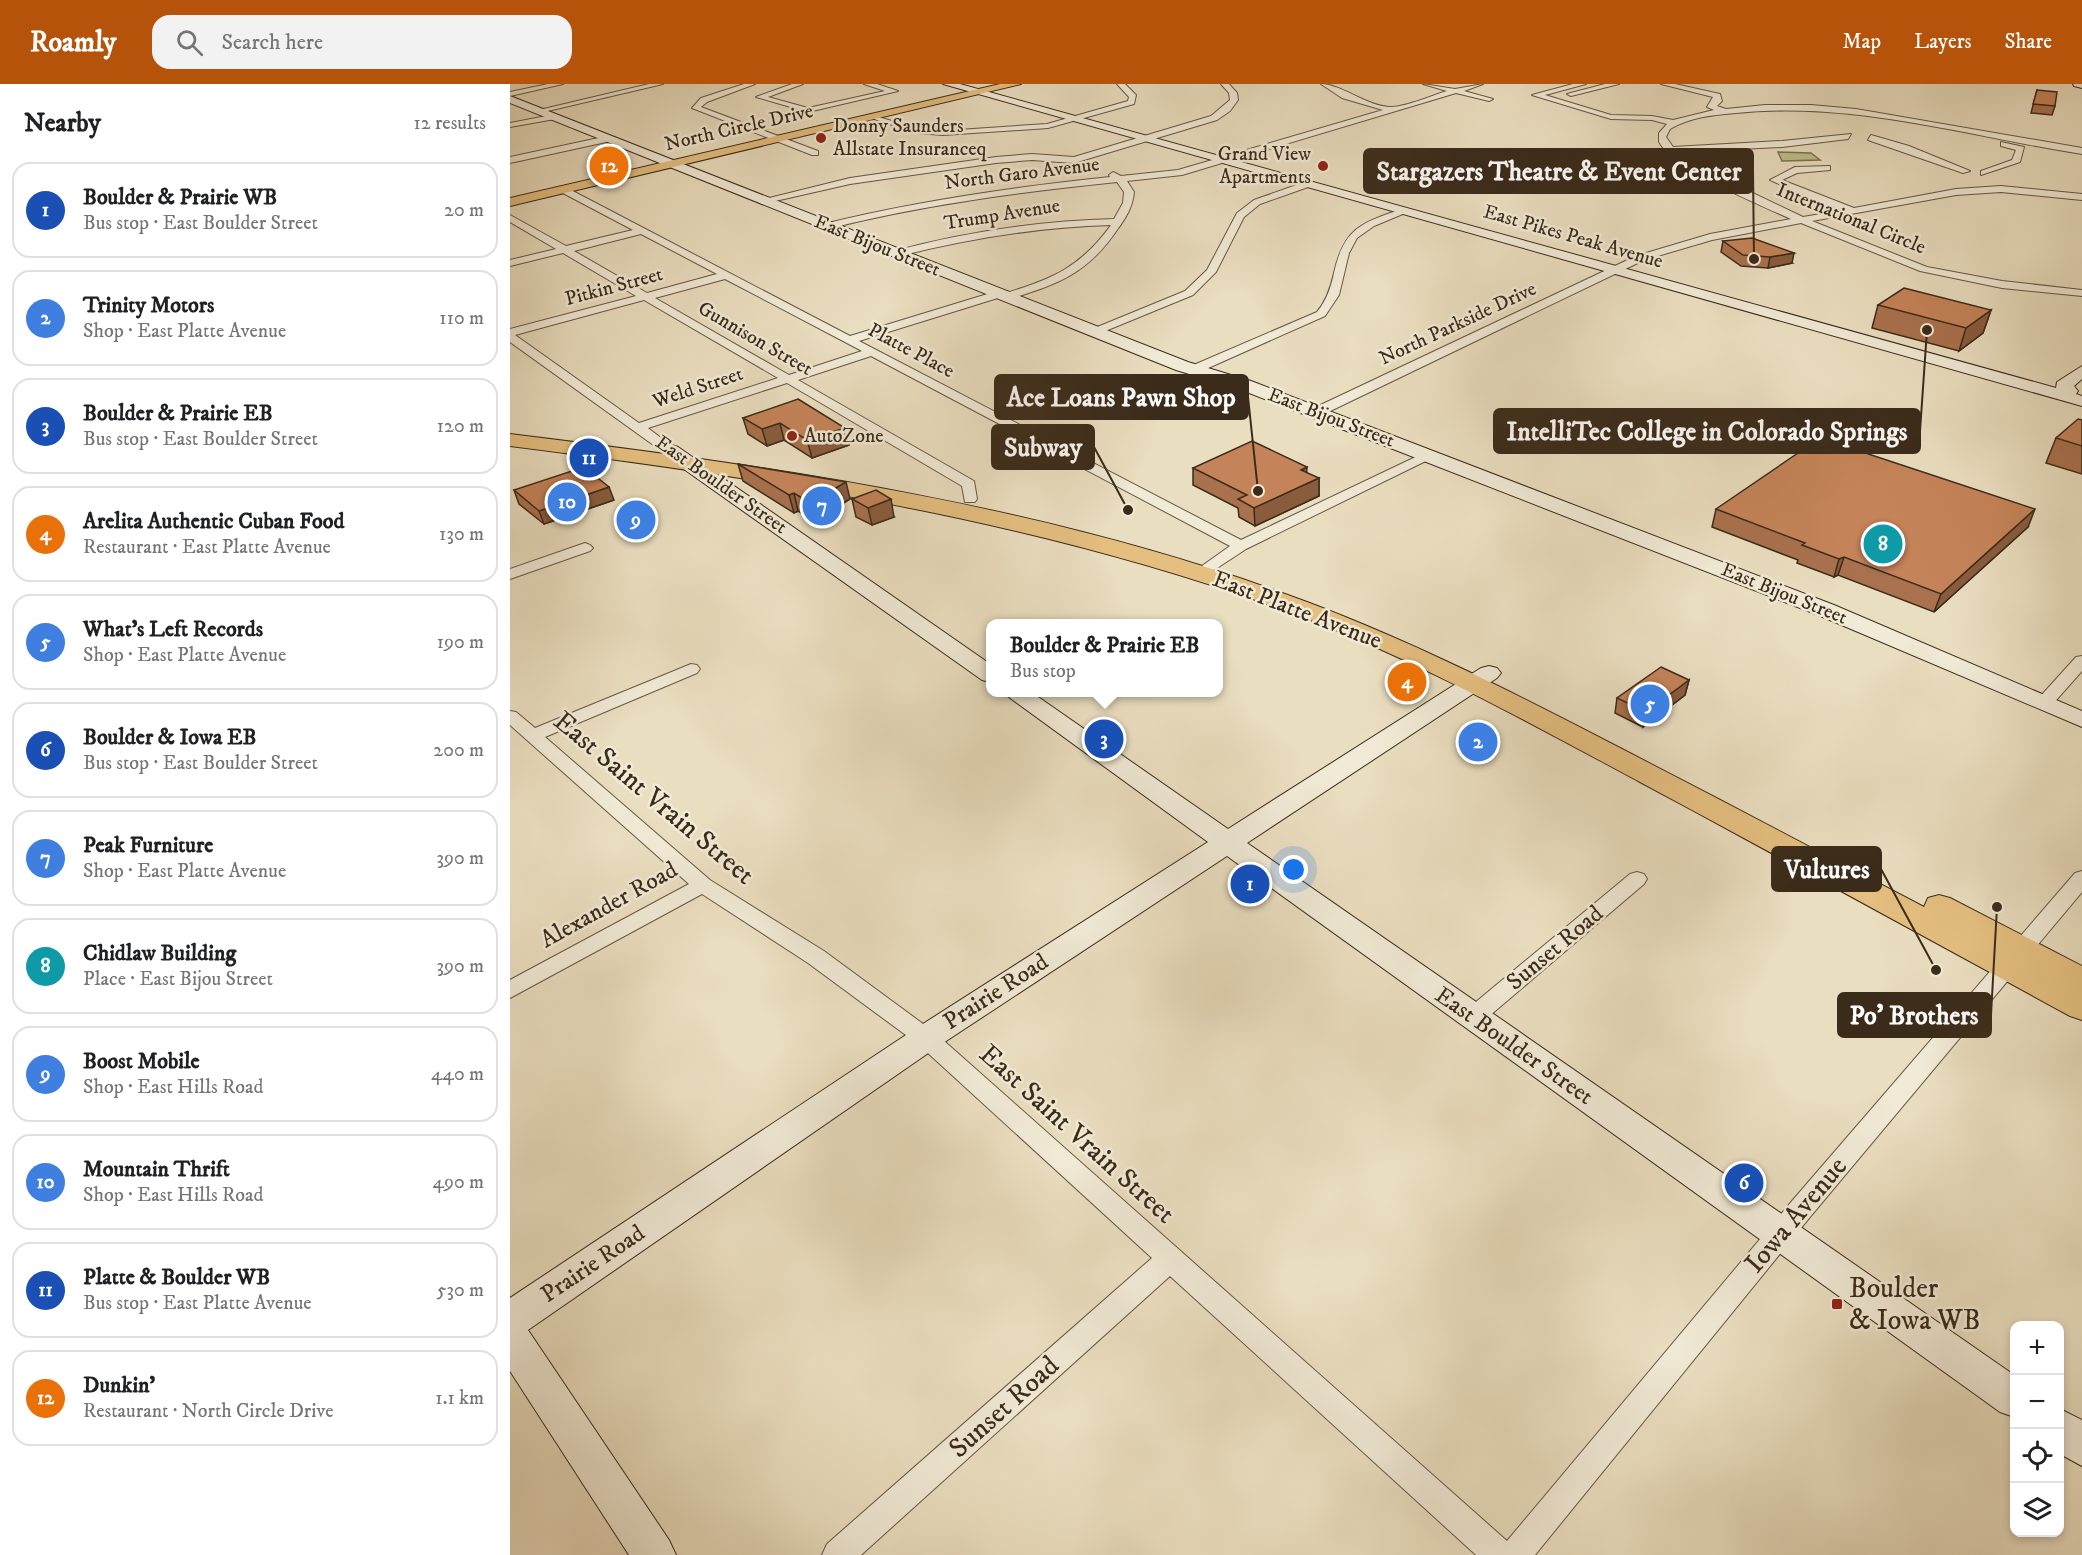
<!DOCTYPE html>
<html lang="en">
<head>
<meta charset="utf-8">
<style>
  :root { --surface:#fff; --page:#f2f2f2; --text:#202124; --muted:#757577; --line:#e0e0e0; --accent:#b45309 }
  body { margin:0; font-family:"IM FELL DW Pica",serif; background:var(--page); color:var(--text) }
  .controls { position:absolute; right:18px; bottom:18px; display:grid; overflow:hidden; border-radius:12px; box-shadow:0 3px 9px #0003 }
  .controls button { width:54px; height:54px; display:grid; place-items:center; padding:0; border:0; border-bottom:2px solid var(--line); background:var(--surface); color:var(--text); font:30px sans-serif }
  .you { position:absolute; left:784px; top:786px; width:21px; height:21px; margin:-15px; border:4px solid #fff; border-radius:50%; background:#1a73e8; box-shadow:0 0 0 9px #1a73e833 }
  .badge { display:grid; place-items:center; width:39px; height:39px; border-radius:50%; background:var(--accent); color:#fff; font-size:20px; font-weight:700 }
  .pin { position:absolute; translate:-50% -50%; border:3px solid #fff; box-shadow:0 2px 6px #0006 }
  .popup { position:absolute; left:476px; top:535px; width:237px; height:78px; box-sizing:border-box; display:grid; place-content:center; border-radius:12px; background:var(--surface); filter:drop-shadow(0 2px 4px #0005); font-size:20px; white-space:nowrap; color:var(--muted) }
  .popup b { font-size:22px; color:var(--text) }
  .popup::after { content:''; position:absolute; left:50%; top:100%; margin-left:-12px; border:12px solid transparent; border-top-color:var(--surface) }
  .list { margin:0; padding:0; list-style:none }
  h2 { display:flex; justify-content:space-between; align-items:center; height:78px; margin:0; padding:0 24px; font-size:26px }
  h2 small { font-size:20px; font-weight:400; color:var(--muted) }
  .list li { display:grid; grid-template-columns:39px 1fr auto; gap:18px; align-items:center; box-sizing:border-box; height:96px; margin:0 12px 12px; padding:0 12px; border:2px solid var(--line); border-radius:18px }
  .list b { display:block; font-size:22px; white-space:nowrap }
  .list p { margin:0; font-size:20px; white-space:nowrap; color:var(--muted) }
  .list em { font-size:20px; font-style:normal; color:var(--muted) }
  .icon { flex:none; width:33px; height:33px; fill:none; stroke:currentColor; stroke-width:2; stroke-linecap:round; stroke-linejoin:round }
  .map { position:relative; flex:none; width:1572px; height:1471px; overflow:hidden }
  header { display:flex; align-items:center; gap:36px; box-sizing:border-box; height:84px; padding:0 30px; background:var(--accent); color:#fff }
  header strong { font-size:28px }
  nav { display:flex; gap:33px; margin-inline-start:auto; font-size:21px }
  .search { width:420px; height:54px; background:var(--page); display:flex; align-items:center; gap:15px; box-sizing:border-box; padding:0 21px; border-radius:18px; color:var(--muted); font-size:22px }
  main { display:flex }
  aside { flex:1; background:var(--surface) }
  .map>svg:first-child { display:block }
</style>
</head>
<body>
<header>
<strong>Roamly</strong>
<div class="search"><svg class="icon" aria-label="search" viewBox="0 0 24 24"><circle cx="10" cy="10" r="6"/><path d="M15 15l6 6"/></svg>Search here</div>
<nav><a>Map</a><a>Layers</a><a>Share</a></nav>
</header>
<main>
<aside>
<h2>Nearby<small>12 results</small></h2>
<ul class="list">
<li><span class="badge" style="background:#1a4fb4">1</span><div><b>Boulder &amp; Prairie WB</b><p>Bus stop · East Boulder Street</p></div><em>20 m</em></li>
<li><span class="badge" style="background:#3f7fe0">2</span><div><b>Trinity Motors</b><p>Shop · East Platte Avenue</p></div><em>110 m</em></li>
<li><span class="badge" style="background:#1a4fb4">3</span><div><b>Boulder &amp; Prairie EB</b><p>Bus stop · East Boulder Street</p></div><em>120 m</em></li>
<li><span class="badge" style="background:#e8710a">4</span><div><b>Arelita Authentic Cuban Food</b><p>Restaurant · East Platte Avenue</p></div><em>130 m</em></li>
<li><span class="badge" style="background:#3f7fe0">5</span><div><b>What's Left Records</b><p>Shop · East Platte Avenue</p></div><em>190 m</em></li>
<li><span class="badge" style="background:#1a4fb4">6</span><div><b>Boulder &amp; Iowa EB</b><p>Bus stop · East Boulder Street</p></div><em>200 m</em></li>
<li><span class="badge" style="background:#3f7fe0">7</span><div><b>Peak Furniture</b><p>Shop · East Platte Avenue</p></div><em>390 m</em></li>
<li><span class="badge" style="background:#0f9aa8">8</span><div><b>Chidlaw Building</b><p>Place · East Bijou Street</p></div><em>390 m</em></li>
<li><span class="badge" style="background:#3f7fe0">9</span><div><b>Boost Mobile</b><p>Shop · East Hills Road</p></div><em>440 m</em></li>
<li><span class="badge" style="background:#3f7fe0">10</span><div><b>Mountain Thrift</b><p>Shop · East Hills Road</p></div><em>490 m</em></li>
<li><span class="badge" style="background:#1a4fb4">11</span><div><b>Platte &amp; Boulder WB</b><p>Bus stop · East Platte Avenue</p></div><em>530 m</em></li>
<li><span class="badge" style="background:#e8710a">12</span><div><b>Dunkin'</b><p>Restaurant · North Circle Drive</p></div><em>1.1 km</em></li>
</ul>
</aside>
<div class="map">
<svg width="1572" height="1471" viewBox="0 0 1572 1471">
  <rect width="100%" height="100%" fill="#eadec0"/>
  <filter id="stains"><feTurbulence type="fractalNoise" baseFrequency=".00333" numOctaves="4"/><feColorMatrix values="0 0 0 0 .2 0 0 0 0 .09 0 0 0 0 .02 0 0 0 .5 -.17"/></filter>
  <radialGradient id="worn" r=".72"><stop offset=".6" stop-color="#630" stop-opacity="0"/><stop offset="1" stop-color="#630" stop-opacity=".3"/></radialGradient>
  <path fill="#bebf8d" stroke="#7c7554" stroke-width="1.5" d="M 1268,68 L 1301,69 L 1310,76 L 1272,77 Z"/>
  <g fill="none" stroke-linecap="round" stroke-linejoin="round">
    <g stroke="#665844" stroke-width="2">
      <path id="street" d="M 38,0 L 53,0 L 0,12 L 0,8 Z
        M 139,0 L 153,0 L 29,29 L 25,27 Z
        M 234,0 L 245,0 L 197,18 L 191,23 L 308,67 L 308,71 L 302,71 L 182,24 L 191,14 Z
        M 282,0 L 293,0 L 258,13 L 298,24 L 375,7 L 354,0 L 367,0 L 388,7 L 298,28 L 246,13 Z
        M 607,0 L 615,0 L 626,11 L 624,20 L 538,44 L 433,51 L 407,49 L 358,33 L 362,31 L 408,45 L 433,47 L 537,40 L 618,17 L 619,13 Z
        M 711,0 L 719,0 L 727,9 L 728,16 L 720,27 L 707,36 L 564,79 L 522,76 L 486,79 L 340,100 L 252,120 L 247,117 L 340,94 L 486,73 L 522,70 L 564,73 L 701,32 L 720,16 L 719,9 Z
        M 811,0 C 831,0 860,24 882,23 C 899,22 920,12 937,7 L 913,0 L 945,5 L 973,0 L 954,7 L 983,15 L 979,17 L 946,9 L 672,91 L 617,97 L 624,108 C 623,123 615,135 607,146 C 577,190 548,200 500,215 L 492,215 L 491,213 L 349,257 L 731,456 L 914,369 L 919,368 L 926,372 L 736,465 L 695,492 L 685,492 L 682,489 L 720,462 L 361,272 L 288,296 L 464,397 L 467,415 L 465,418 L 455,418 L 452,402 L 277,299 L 138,344 L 168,367 L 161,371 L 156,370 L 0,258 L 0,245 L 126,212 L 53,169 L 0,182 L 0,176 L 46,165 L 0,138 L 0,131 L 56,162 L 123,146 L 51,108 L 51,104 L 57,104 L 340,252 L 484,208 L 492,208 L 493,210 C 542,195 570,184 601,141 C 527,143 457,155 385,173 L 380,170 L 381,168 C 454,148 529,137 604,135 L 613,119 L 614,108 L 607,98 C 510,108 412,121 317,145 L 312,142 L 314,140 C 407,117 504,103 600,93 L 599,91 L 603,88 L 611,92 L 668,86 L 873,26 L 832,14 ZM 131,150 L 207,190 L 137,209 L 64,167 ZM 215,195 L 335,258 L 352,267 L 279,291 L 145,214 ZM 134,216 L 268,294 L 129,339 L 5,251 Z
        M 1063,0 L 1076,0 L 1035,11 L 1101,31 L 1142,32 L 1163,36 L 1204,26 L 1197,23 L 1203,13 L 1151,0 L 1165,0 L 1210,10 L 1212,17 L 1207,22 L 1216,25 L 1255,21 L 1301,21 L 1346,25 L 1572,64 L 1572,70 C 1457,52 1343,17 1226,29 C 1203,31 1180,33 1160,45 L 1156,53 L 1163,63 L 1272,57 L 1341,50 L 1338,55 L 1272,63 L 1168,68 L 1201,89 L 1293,133 L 1334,126 L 1309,118 L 1260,96 L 1285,83 L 1320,82 L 1320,86 L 1287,89 L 1272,96 L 1344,124 L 1446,105 L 1491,102 L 1572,110 L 1572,116 L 1491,108 L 1446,111 L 1302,137 L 1417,183 L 1492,197 L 1572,206 L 1572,212 L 1492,204 L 1410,187 L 1291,139 L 1202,156 L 1134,176 L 812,331 L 802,331 L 802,325 L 1126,172 L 1200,150 L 1281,135 C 1250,121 1165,86 1149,58 L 1149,49 L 1157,40 L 1142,36 L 1101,35 L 1022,11 Z
        M 1095,0 L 1109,0 L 1061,12 L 1057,10 Z
        M 42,31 L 45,35 L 0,43 L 0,39 Z
        M 1361,51 L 1399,62 L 1460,87 L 1453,89 L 1358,56 Z
        M 98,52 L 101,57 L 0,79 L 0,73 Z
        M 1491,58 L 1514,63 L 1510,78 L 1471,91 L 1471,87 L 1502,76 L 1506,66 L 1491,62 Z
        M 798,97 L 801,98 L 801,102 L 750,120 L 734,133 L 706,188 L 683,211 L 588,250 L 580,250 L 580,246 L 675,207 L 697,186 L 727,129 L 744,116 Z
        M 892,125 L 900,127 L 864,142 L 847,154 L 839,169 L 829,211 L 815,232 L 687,289 L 679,289 L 679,283 L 807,228 C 817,216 821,203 824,189 C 834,144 851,139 892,125 Z
        M 75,459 L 80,461 L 83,464 L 80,467 L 0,495 L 0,485 Z
        M 1572,572 L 1572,587 L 1540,623 L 1528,623 L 1525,619 L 1528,615 L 1566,573 Z
        M 181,580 L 187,581 L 190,585 L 187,589 L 35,653 L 200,796 L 314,867 L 424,948 L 997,1457 L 1282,1117 L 1565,789 L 1572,787 L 1572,808 L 1300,1133 L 1025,1471 L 966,1471 L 660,1192 L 351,1471 L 312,1471 L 317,1460 L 642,1174 L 408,960 L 298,879 L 192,810 L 0,914 L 0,896 L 179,800 L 0,641 L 0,627 L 6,628 L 25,644 Z
        M 1127,788 L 1134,790 L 1137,795 L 1134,800 L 971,939 L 963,942 L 955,939 L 952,933 L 955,927 L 1120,790 Z"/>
    </g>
    <g stroke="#3a2b1a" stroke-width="2">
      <path id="secondary" d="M 433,0 L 450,0 L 1546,304 L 1547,298 L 1572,282 L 1572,295 L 1564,302 L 1568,307 L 1566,310 L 1572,312 L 1572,322 Z
        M 1563,0 L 1572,0 L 1572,4 L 1564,2 Z
        M 0,12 L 678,278 L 741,297 L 1324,521 L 1572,627 L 1572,643 L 1308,531 L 729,305 L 666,286 L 0,19 Z
        M 161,361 L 168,363 L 480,580 L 480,598 L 472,596 L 154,371 L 152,367 Z
        M 979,582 L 987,584 L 991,589 L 987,594 L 737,759 L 1504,1291 L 1504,1333 L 1490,1328 L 717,772 L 427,963 L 18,1246 L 159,1456 L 166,1471 L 119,1471 L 0,1287 L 0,1214 L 405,945 L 698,758 L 492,608 L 521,608 L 718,745 L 971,584 Z
        M 1550,1325 L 1572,1336 L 1572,1382 L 1550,1370 Z"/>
    </g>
    <g stroke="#3a2b1a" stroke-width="2">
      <path id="primary" d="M 490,0 L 511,0 L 0,122 L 0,114 Z
        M 0,350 C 270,383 542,422 797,518 C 906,559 1010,612 1112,665 C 1213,717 1313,770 1414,823 L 1418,814 L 1429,811 L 1440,814 L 1572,882 L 1572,936 L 1560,932 C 1417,854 1274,775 1130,698 C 1014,636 898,571 774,526 C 523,435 263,395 0,362 Z"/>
    </g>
    <use href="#street" fill="#f1ead6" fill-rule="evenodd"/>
    <use href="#secondary" fill="#f1ead6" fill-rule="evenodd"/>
    <use href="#primary" fill="#e5bf80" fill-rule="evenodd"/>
  </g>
  <path fill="#a9714d" stroke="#3a2b1a" stroke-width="1.5" d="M 1527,6 L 1545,22 L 1542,31 L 1521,29 Z
    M 1213,157 L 1282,179 L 1258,184 L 1231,182 L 1211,168 Z
    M 1368,221 L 1481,226 L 1473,249 L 1449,267 L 1362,244 Z
    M 233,334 L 335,344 L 339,361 L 302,374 L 274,356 L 257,362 L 238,350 Z
    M 1572,336 L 1572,390 L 1536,379 L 1546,354 Z
    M 228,380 L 340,415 L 305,437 L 288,427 L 284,429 L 233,397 Z
    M 683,384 L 809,394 L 809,412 L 745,442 L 729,433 L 728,424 L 683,401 Z
    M 4,406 L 104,416 L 34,440 L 9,420 Z
    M 342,415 L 384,433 L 362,441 L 346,433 Z
    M 1206,425 L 1518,443 L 1424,528 L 1328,491 L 1324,493 L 1287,479 L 1288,476 L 1202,443 Z
    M 1179,596 L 1175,611 L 1133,643 L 1105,629 L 1107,614 Z"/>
  <path fill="#8a5c3e" stroke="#3a2b1a" stroke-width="1.5" d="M 1284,169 L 1282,179 L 1258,184 L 1260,173 Z
    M 1481,226 L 1473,249 L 1449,267 L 1456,244 Z
    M 270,339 L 274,356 L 257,362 L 252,345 Z
    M 335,344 L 339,361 L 302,374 L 297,356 Z
    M 797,383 L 796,400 L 809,394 L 809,412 L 745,442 L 744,424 L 791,386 Z
    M 336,398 L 340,415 L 305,437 L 300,419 Z
    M 99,403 L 104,416 L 34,440 L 29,427 Z
    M 284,409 L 288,427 L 284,429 L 279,411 Z
    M 381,415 L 384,433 L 362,441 L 358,424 Z
    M 1525,425 L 1518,443 L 1424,528 L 1431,510 Z
    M 1334,473 L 1328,491 L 1324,493 L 1329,475 Z
    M 1179,596 L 1175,611 L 1133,643 L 1136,628 Z"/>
  <path fill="#c58359" stroke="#3a2b1a" stroke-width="1.5" d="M 1527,6 L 1547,8 L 1545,22 L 1523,20 Z
    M 1242,154 L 1284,169 L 1260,173 L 1233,171 L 1213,157 Z
    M 1394,204 L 1481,226 L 1456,244 L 1368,221 Z
    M 288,315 L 335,344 L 297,356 L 270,339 L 252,345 L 233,334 Z
    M 1568,335 L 1572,336 L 1572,362 L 1546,354 Z
    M 1310,354 L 1525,425 L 1431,510 L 1334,473 L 1329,475 L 1292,461 L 1295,459 L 1206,425 Z
    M 742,357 L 797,383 L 791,386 L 809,394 L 744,424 L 728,415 L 737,411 L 683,384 Z
    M 228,380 L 336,398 L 300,419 L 284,409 L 279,411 Z
    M 74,383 L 99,403 L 29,427 L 4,406 Z
    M 366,406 L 381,415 L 358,424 L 342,415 Z
    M 1151,583 L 1179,596 L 1136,628 L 1107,614 Z"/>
  <g fill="#8f2418" stroke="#f1ead6" stroke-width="2">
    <circle cx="311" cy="54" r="6"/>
    <circle cx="813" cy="82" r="6"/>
    <circle cx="282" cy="352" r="6"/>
    <rect x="1321" y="1214" width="12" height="12" rx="3"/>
  </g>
  <g text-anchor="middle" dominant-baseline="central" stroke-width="5" stroke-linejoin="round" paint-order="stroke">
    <g font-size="20" fill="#3a2b1a" stroke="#f1ead6" text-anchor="start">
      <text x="323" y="42">Donny Saunders<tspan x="323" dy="23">Allstate Insuranceq</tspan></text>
      <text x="801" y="70" text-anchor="end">Grand View<tspan x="801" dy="23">Apartments</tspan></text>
      <text x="294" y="352">AutoZone</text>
    </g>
    <g font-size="20" fill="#3a2b1a" stroke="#f1ead6">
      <text transform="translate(229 44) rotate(-13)">North Circle Drive</text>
      <text transform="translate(512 90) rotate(-7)">North Garo Avenue</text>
      <text transform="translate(492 131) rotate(-9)">Trump Avenue</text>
      <text transform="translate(1341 135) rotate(22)">International Circle</text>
      <text transform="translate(1063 153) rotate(16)">East Pikes Peak Avenue</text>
      <text transform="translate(367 162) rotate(22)">East Bijou Street</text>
      <text transform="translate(104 203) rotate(-15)">Pitkin Street</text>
      <text transform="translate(948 240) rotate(-25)">North Parkside Drive</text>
      <text transform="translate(245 255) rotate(30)">Gunnison Street</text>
      <text transform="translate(401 267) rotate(28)">Platte Place</text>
      <text transform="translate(188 304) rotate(-18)">Weld Street</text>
      <text transform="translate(821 334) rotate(21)">East Bijou Street</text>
      <text transform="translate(211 401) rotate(35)">East Boulder Street</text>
      <text transform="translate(1274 510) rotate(22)">East Bijou Street</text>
    </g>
    <g font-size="24" fill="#3a2b1a" stroke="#f1ead6">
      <text transform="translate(787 526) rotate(21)">East Platte Avenue</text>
      <text transform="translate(99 821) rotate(-29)">Alexander Road</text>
      <text transform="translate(1045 864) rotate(-40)">Sunset Road</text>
      <text transform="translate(486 908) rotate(-33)">Prairie Road</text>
      <text transform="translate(1004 962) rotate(35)">East Boulder Street</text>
      <text transform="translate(83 1180) rotate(-34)">Prairie Road</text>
    </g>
    <g font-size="28" fill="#3a2b1a" stroke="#f1ead6">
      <text transform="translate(144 714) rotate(40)">East Saint Vrain Street</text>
      <text transform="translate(567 1050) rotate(42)">East Saint Vrain Street</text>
      <text transform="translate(1286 1131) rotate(-50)">Iowa Avenue</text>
      <text transform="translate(494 1323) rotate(-42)">Sunset Road</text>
    </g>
    <g font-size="28" fill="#3a2b1a" stroke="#f1ead6" text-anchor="start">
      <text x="1339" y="1204">Boulder<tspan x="1339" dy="32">&amp; Iowa WB</tspan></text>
    </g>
  </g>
  <path fill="none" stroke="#3a2b1a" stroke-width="2" d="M1244 175L1243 87M748 407L738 313M1417 246L1410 347M618 426L584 363M1426 886L1371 785M1487 823L1481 931"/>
  <g fill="#3a2b1a" stroke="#f1ead6" stroke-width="2">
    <circle cx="1244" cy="175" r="6"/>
    <circle cx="748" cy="407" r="6"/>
    <circle cx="1417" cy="246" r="6"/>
    <circle cx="618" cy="426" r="6"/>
    <circle cx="1426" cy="886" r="6"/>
    <circle cx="1487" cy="823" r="6"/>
  </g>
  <g fill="#3a2b1a" stroke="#3a2b1a" stroke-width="2">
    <rect x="854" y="65" width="389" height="44" rx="6"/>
    <rect x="485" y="291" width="253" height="44" rx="6"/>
    <rect x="984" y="325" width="426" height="44" rx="6"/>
    <rect x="482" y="341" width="102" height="44" rx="6"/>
    <rect x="1262" y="763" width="109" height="44" rx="6"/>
    <rect x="1328" y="909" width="153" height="44" rx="6"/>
  </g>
  <g font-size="26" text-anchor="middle" font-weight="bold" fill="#fff">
    <text x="1049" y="96">Stargazers Theatre &amp; Event Center</text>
    <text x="611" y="322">Ace Loans Pawn Shop</text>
    <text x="1197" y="356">IntelliTec College in Colorado Springs</text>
    <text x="533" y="372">Subway</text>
    <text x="1317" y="794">Vultures</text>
    <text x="1404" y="940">Po’ Brothers</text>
  </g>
  <rect width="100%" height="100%" filter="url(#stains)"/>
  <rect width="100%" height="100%" fill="url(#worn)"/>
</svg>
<div class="controls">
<button>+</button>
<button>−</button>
<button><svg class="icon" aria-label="locate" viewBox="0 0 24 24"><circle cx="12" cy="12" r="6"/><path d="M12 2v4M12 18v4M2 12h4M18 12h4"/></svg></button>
<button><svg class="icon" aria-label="layers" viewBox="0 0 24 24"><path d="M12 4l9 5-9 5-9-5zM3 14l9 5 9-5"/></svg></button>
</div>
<div class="you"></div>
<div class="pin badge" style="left:740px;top:800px;background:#1a4fb4">1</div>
<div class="pin badge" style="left:968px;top:658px;background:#3f7fe0">2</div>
<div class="pin badge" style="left:594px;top:655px;background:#1a4fb4">3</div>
<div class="popup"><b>Boulder &amp; Prairie EB</b>Bus stop</div>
<div class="pin badge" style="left:897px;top:598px;background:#e8710a">4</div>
<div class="pin badge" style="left:1140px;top:620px;background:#3f7fe0">5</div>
<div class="pin badge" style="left:1234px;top:1099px;background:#1a4fb4">6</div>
<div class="pin badge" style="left:312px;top:422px;background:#3f7fe0">7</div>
<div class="pin badge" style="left:1373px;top:460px;background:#0f9aa8">8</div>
<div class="pin badge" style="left:126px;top:436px;background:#3f7fe0">9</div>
<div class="pin badge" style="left:57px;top:418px;background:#3f7fe0">10</div>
<div class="pin badge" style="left:79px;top:374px;background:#1a4fb4">11</div>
<div class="pin badge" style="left:99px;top:82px;background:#e8710a">12</div>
</div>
</main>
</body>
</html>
